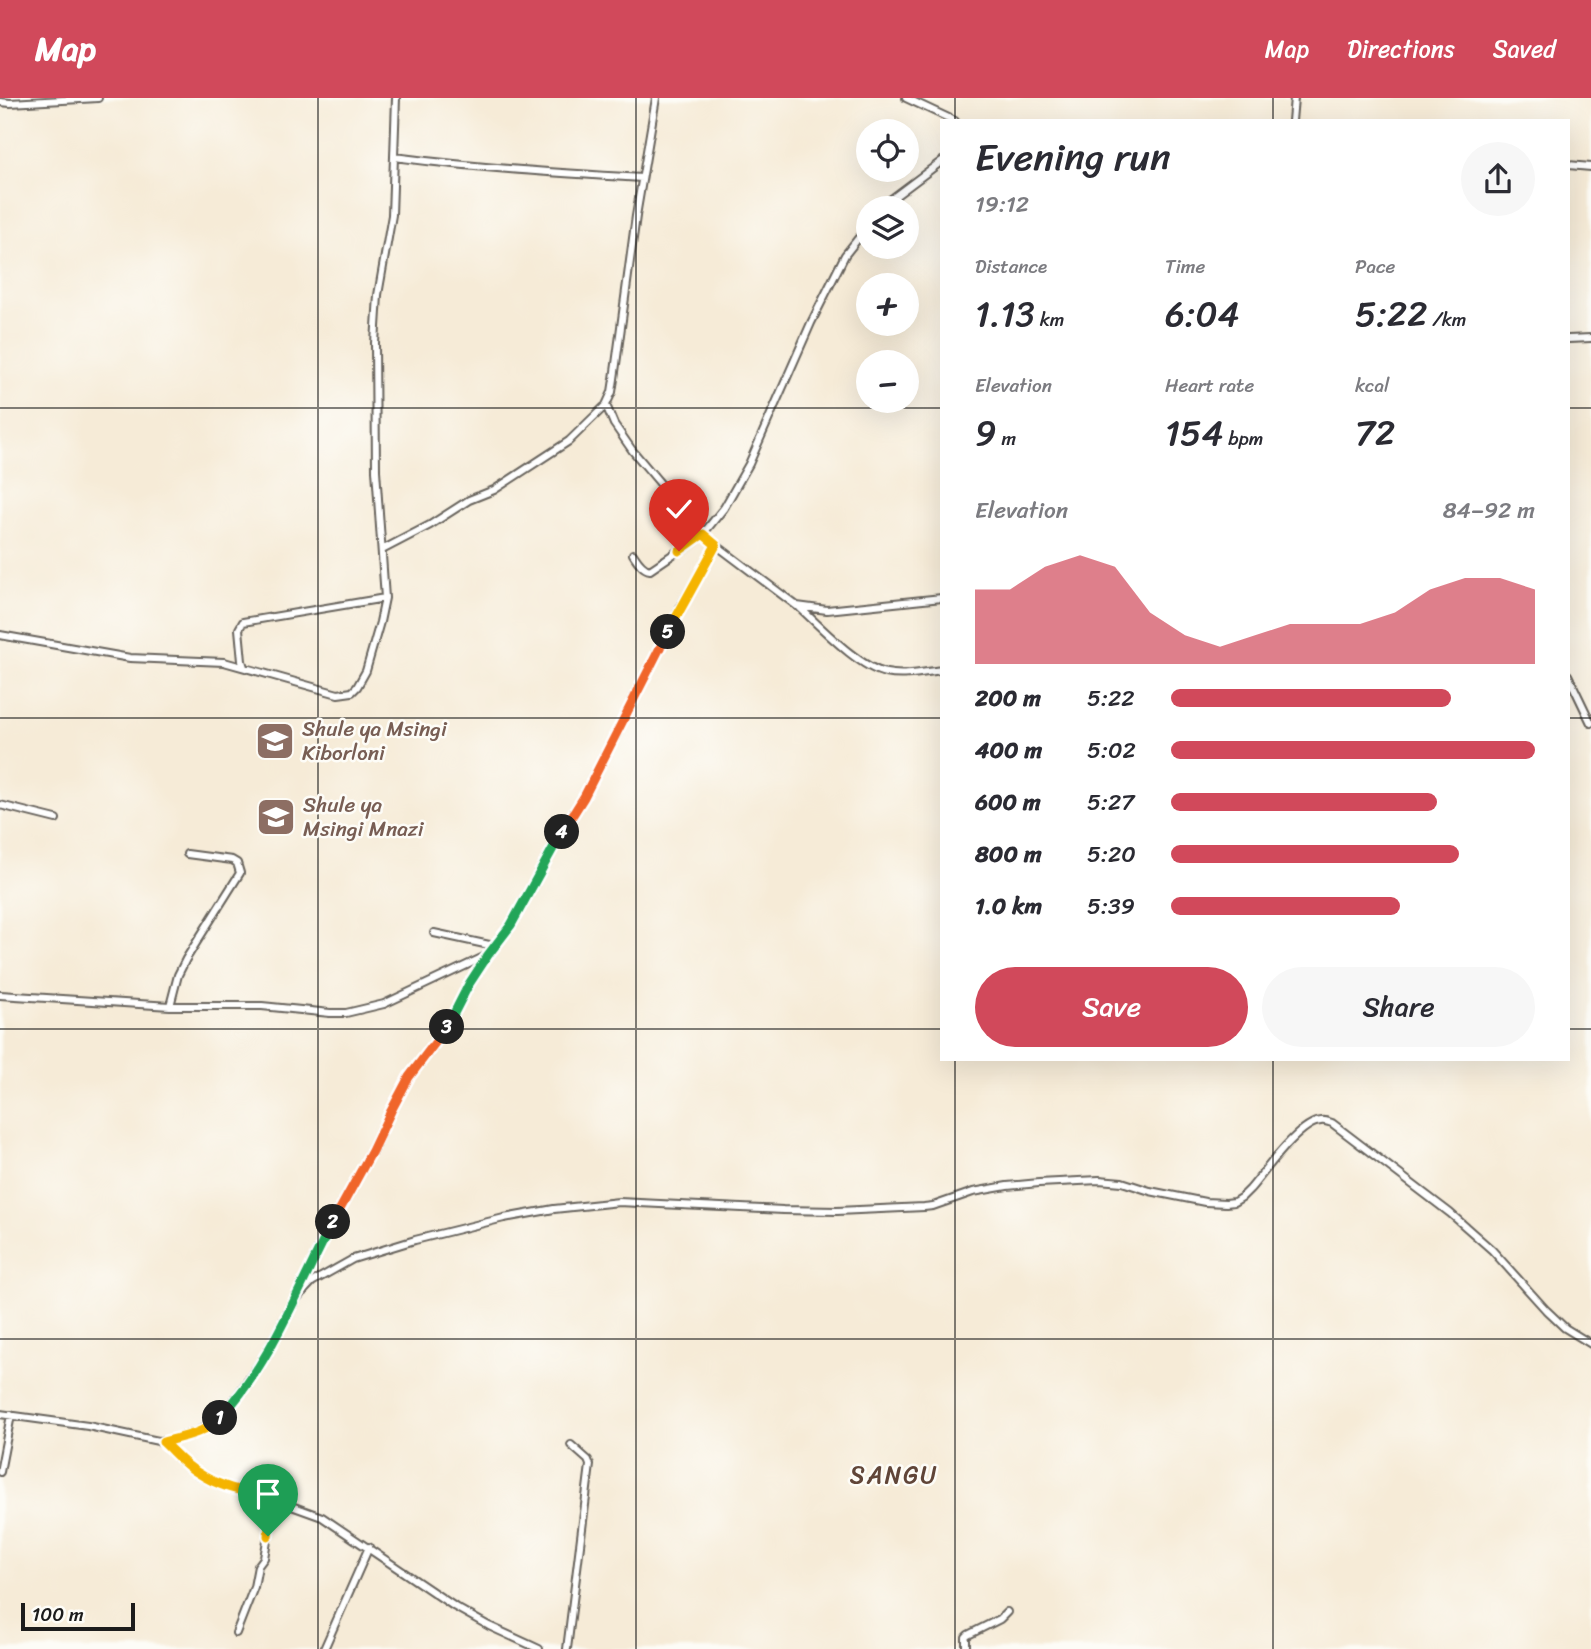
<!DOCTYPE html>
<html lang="en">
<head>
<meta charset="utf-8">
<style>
	body { margin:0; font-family:Sriracha,sans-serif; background:#f7f7f7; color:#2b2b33; height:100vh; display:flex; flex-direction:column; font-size:26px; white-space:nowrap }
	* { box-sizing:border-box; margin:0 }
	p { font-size:23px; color:#7c7c81 }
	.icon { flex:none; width:38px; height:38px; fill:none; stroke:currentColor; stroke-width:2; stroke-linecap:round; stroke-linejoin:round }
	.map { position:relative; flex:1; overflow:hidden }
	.sheet { position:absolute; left:940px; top:21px; width:630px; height:942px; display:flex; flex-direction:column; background:#fff; border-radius:0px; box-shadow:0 7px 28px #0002 }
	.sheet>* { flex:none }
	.fabs { position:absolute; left:856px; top:21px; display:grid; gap:14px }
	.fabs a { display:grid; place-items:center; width:63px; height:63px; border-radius:50%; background:#fff; box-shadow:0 7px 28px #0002; font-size:35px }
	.scale { position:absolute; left:21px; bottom:18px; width:114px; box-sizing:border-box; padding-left:7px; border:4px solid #1c1c1c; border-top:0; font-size:19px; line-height:24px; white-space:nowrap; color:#1c1c1c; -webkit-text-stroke:5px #fdfcf7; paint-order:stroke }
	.pin { position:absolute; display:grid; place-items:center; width:60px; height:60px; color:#fff; margin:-72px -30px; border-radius:50% 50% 50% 0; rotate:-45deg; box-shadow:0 0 7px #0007 }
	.pin .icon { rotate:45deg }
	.km { position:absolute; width:35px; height:35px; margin:-18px; border-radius:50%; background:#222; color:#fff; font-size:19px; line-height:35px; text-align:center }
	.round { display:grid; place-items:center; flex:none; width:74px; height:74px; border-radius:37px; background:#f7f7f7 }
	.overview { display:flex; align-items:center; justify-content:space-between; height:119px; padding:0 35px }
	h1 { font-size:38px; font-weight:600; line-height:52px }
	.metrics { display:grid; grid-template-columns:repeat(3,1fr); gap:10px; height:119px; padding:7px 35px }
	.metrics div { display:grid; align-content:center }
	.metrics b { font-size:35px; font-weight:600 }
	.metrics small { font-size:19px; font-weight:400 }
	.metrics p { font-size:19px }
	.chart { height:196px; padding:14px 35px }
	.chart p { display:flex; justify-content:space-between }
	.chart svg { width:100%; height:126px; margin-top:7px; fill:#d1495b; opacity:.7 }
	.cta { display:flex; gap:14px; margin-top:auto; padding:14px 35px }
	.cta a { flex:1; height:80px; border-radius:42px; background:#d1495b; color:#fff; font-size:28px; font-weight:600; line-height:80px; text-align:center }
	.cta a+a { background:#f7f7f7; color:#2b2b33 }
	ul { padding:0 35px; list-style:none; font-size:23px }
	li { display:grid; grid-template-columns:112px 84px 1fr; align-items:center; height:52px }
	li i { height:18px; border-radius:9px; background:#d1495b }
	header { display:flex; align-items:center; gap:42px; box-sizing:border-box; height:98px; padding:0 35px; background:#d1495b; color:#fff }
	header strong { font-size:33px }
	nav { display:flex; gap:38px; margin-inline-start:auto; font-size:24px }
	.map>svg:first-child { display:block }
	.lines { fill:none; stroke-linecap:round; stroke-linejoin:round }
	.minor-casing { stroke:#68645d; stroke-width:10 }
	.minor { stroke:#fff; stroke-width:6 }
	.split-1-casing { stroke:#fff; stroke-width:14 }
	.split-2-casing { stroke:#fff; stroke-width:14 }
	.split-3-casing { stroke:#fff; stroke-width:14 }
	.split-4-casing { stroke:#fff; stroke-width:14 }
	.split-5-casing { stroke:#fff; stroke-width:14 }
	.split-6-casing { stroke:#fff; stroke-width:14 }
	.split-1 { stroke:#f5b400; stroke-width:9 }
	.split-2 { stroke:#22a559; stroke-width:9 }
	.split-3 { stroke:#f0652b; stroke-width:9 }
	.split-4 { stroke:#22a559; stroke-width:9 }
	.split-5 { stroke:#f0652b; stroke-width:9 }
	.split-6 { stroke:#f5b400; stroke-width:9 }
	.grid { fill:none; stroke:#1c1c1c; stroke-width:2; stroke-opacity:0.55 }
	.labels { text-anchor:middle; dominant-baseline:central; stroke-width:5; stroke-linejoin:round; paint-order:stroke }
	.education-label { font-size:21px; fill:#785e54; stroke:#fdfcf7; text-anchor:start }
	.quarter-label { font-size:24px; letter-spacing:2px; fill:#604538; stroke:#fdfcf7 }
</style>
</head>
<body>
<header>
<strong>Map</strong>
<nav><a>Map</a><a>Directions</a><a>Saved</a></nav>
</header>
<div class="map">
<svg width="1591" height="1551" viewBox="0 0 1591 1551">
	<rect width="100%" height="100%" fill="#fdfcf7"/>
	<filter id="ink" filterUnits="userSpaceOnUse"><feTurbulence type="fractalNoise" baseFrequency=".0143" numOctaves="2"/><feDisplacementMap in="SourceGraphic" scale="14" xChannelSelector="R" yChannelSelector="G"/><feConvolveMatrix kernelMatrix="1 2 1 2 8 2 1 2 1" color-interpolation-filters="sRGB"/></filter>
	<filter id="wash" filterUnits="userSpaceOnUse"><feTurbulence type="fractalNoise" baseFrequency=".00686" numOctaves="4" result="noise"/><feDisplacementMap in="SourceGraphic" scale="28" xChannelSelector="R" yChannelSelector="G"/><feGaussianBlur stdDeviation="1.57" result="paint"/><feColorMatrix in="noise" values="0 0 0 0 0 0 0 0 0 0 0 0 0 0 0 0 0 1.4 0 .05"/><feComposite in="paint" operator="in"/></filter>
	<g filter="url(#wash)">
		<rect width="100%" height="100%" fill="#f6ebd7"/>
	</g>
	<g filter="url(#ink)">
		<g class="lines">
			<g class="minor-casing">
				<path id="minor" d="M656 0 636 118 614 281 612 294 606 307 614 326 632 352 703 436 716 447 797 508 827 512 942 500
					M906 0 955 23
					M0 4 10 5 98 0
					M1292 23 1294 0
					M394 59C477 70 559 75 642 80
					M1568 67 1591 69
					M883 110 890 102 942 63
					M1568 241 1591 240
					M382 452 430 427 469 402 494 392 569 343 606 307
					M633 456C637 462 642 471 650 472L703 436 724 410 749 366 811 225 845 157 868 128
					M799 509C821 529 858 569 886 575 904 579 924 574 942 572
					M0 537 130 560 224 564 338 596 352 594 357 589 366 573 380 524 385 500 376 372 375 245 378 197 392 117 396 0
					M244 569 242 563 239 531 243 524 385 500
					M1568 577 1591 625
					M0 707 56 721
					M434 835 494 848
					M0 897 170 908H262L330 915H346L384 906 486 858
					M170 908 178 877 186 861 240 775 237 765 232 762 187 756
					M297 1197 322 1143 372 1053 391 1013 409 979 445 933 469 886 488 857 511 827 554 747 584 699 682 506 716 447
					M0 1316 88 1328 163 1344 182 1363 198 1376 218 1386 272 1401 322 1419 455 1509 489 1528 539 1551
					M163 1344 192 1336 216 1324 228 1311 264 1259 295 1202 312 1184 353 1161 379 1153 415 1142 504 1120 554 1111 619 1104 783 1112 837 1113 924 1109 933 1108 973 1094 1007 1088 1039 1085 1099 1082 1122 1084 1150 1093 1205 1104 1226 1105 1234 1104 1242 1099 1250 1091C1264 1075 1299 1024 1321 1023 1324 1022 1329 1024 1332 1025L1450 1115 1492 1152 1546 1212 1565 1230 1591 1246
					M0 1374 11 1317
					M236 1535 254 1489 258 1468 264 1460 270 1425 272 1401
					M324 1551 369 1449
					M567 1551 590 1367 588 1362 571 1347
					M966 1551V1539L968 1537 1000 1521 1007 1514"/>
			</g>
			<use href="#minor" class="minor"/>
		</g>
	</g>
	<g class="lines" filter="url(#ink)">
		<g class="split-1-casing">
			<path id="split-1" d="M220 1320C206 1335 182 1339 163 1344 175 1355 185 1368 200 1376 221 1390 248 1394 272 1401L268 1438"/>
		</g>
		<g class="split-2-casing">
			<path id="split-2" d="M220 1320C272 1264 298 1190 333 1124"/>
		</g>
		<g class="split-3-casing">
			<path id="split-3" d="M333 1124 372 1053 391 1013 409 979 447 929"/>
		</g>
		<g class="split-4-casing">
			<path id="split-4" d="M447 929 469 886 488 857 511 827 562 734"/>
		</g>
		<g class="split-5-casing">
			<path id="split-5" d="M562 734 584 699 668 534"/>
		</g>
		<g class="split-6-casing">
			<path id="split-6" d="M668 534 716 447 703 436 679 453"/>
		</g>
		<use href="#split-1" class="split-1"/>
		<use href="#split-2" class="split-2"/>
		<use href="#split-3" class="split-3"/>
		<use href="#split-4" class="split-4"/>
		<use href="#split-5" class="split-5"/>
		<use href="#split-6" class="split-6"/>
	</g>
	<path class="grid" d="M318 0V1551M636 0V1551M955 0V23M1273 0V23M0 310H942M1568 310H1591M0 620H942M1568 620H1591M0 931H942M1568 931H1591M955 961V1551M1273 961V1551M0 1241H1591"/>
	<defs>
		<g id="school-square" transform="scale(2.0125)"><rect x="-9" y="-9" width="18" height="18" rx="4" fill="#8d6e63" stroke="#fdfcf7"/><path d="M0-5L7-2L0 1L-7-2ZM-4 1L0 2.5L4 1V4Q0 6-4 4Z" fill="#fff"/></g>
	</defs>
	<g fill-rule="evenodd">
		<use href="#school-square" x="275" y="643"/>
		<use href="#school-square" x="276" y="719"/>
	</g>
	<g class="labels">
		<g class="education-label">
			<text x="302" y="631">Shule ya Msingi<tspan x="302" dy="24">Kiborloni</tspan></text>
			<text x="303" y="707">Shule ya<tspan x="303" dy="24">Msingi Mnazi</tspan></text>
		</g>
		<g class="quarter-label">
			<text x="894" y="1377">SANGU</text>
		</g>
	</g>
</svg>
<div class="fabs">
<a><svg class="icon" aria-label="locate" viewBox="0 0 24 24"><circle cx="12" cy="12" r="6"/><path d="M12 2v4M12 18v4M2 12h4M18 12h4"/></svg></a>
<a><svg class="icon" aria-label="layers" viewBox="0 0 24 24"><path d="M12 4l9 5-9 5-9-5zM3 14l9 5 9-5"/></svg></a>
<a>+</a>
<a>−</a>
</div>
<div class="scale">100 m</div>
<div class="pin" style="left:268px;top:1438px;background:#1e9e55"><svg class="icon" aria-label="arrive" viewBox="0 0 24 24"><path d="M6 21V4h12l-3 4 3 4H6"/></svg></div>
<div class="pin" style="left:679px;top:453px;background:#d93025"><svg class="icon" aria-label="check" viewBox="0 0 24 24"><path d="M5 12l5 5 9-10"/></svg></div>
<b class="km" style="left:220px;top:1320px">1</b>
<b class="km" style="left:333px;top:1124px">2</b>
<b class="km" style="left:447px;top:929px">3</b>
<b class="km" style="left:562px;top:734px">4</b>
<b class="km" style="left:668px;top:534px">5</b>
<section class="sheet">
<div class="overview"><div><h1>Evening run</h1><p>19:12</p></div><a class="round"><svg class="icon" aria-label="share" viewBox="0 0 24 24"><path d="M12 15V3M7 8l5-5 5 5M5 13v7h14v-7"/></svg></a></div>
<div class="metrics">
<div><p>Distance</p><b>1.13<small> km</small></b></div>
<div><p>Time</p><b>6:04</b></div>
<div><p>Pace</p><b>5:22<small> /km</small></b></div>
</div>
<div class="metrics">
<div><p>Elevation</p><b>9<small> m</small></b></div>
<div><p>Heart rate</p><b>154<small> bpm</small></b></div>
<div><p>kcal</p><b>72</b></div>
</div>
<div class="chart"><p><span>Elevation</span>84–92 m</p>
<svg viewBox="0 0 160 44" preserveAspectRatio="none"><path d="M0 44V18L10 18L20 10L30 6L40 10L50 26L60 34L70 38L80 34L90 30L100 30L110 30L120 26L130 18L140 14L150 14L160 18V44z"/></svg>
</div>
<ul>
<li><b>200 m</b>5:22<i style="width:77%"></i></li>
<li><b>400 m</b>5:02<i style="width:100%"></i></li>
<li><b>600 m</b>5:27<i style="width:73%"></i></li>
<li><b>800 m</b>5:20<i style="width:79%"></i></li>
<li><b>1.0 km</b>5:39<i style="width:63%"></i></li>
</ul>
<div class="cta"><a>Save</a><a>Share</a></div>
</section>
</div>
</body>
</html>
